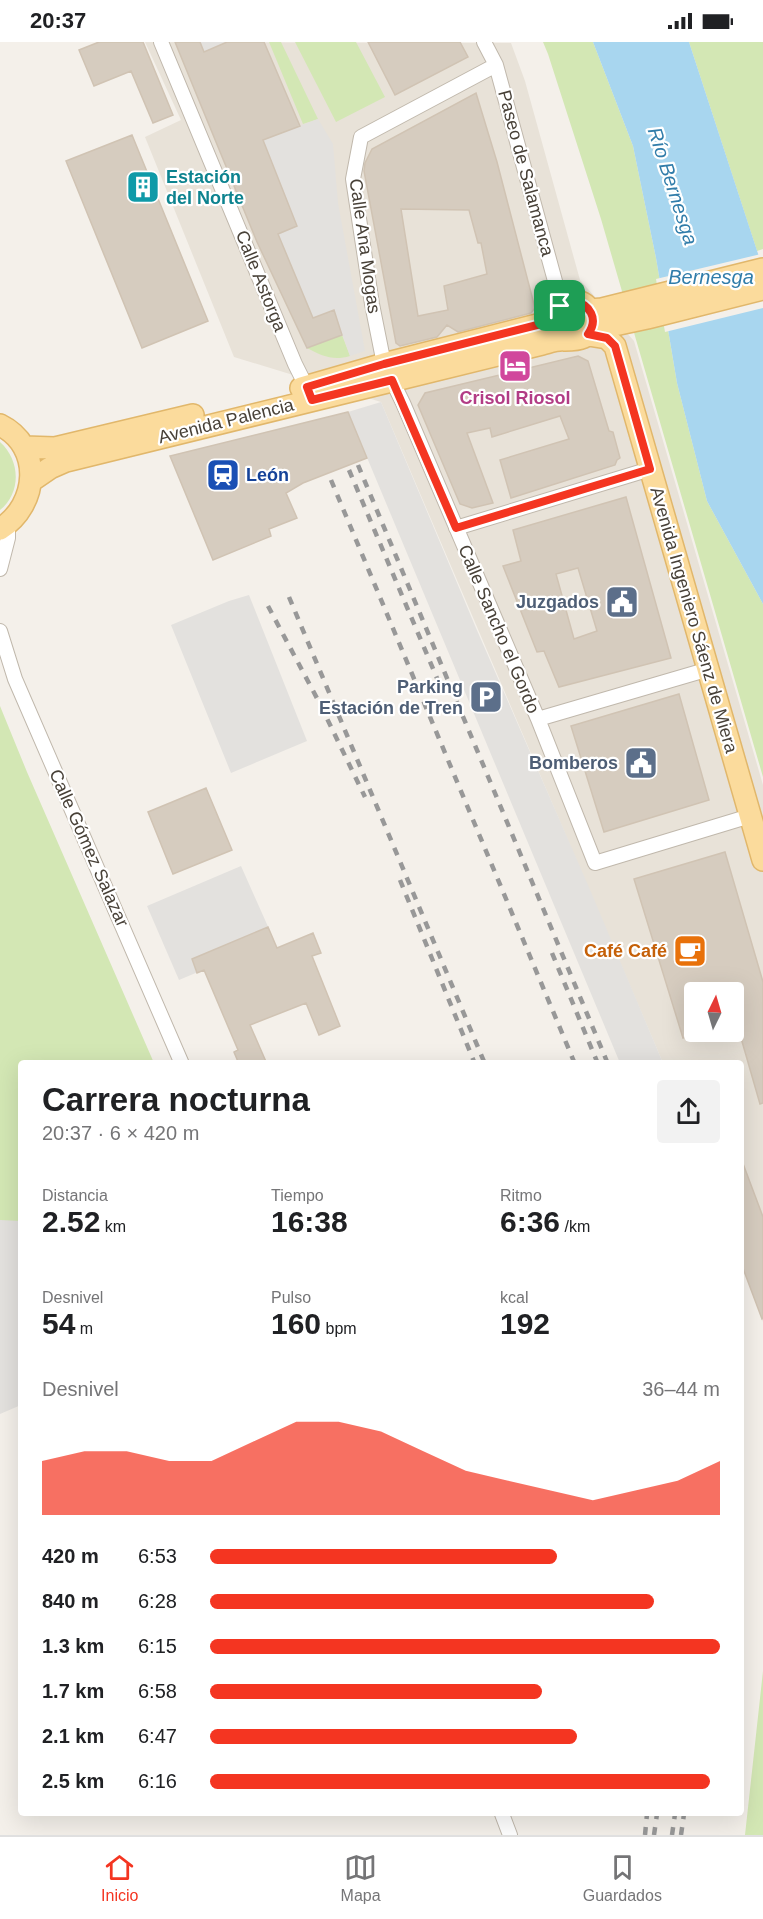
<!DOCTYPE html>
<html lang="es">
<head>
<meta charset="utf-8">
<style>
	body { margin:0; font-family:Helvetica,sans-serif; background:#f2f2f2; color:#202124; height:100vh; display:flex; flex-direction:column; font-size:22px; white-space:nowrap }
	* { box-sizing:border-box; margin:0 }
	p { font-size:20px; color:#757577 }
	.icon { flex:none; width:33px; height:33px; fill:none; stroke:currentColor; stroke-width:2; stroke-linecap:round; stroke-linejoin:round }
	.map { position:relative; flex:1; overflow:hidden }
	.panel { position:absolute; left:18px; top:1018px; width:726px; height:756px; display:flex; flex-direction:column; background:#fff; border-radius:6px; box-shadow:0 6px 24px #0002 }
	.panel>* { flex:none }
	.needle { width:39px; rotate:5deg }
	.tools { position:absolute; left:684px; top:940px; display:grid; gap:12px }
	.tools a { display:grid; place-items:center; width:60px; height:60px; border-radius:6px; background:#fff; box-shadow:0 6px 24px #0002; font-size:30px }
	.pin { position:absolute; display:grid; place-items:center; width:51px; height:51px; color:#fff; margin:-26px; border-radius:12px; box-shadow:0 3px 9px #0006 }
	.round { display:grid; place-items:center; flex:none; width:63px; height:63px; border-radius:6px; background:#f2f2f2 }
	.head { display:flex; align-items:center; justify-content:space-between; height:102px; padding:0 24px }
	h1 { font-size:33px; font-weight:600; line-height:45px }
	.stats { display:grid; grid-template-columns:repeat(3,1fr); gap:9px; height:102px; padding:6px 24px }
	.stats div { display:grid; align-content:center }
	.stats b { font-size:30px; font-weight:600 }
	.stats small { font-size:16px; font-weight:400 }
	.stats p { font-size:16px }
	.chart { height:168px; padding:12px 24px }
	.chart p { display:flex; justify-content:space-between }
	.chart svg { width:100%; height:108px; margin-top:6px; fill:#f43521; opacity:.7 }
	ul { padding:0 24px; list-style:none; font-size:20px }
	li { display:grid; grid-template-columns:96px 72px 1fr; align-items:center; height:45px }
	li i { height:15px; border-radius:8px; background:#f43521 }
	.status { display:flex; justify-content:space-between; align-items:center; height:42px; padding:0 30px; background:#fff; direction:ltr }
	.status svg { height:16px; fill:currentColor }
	.tab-bar { display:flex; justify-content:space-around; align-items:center; height:84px; border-top:2px solid #e0e0e0; background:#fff; font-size:16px; color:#757577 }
	.tab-bar a { display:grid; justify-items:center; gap:3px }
	.tab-bar .current { color:#f43521 }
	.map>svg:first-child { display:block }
	.residential { fill:#e8e2d8; fill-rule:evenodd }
	.green { fill:#d3e7b4 }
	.parking { fill:#e3e1de }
	.water { fill:#a8d6ef }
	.pier { fill:#f4f0ea }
	.building { fill:#d6ccbf; stroke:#d0c3b3; stroke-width:1.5; fill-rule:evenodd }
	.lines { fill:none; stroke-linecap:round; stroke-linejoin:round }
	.street-casing { stroke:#c0b8ac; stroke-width:16 }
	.primary-casing { stroke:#e1b76b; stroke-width:24 }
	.street { stroke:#fff; stroke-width:14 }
	.primary { stroke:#fbdb9c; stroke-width:21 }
	.rail { stroke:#989898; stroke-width:4.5; stroke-dasharray:8 8; stroke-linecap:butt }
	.route-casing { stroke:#fff; stroke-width:12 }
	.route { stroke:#f43521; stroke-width:8 }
	.labels { text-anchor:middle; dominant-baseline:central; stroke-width:4.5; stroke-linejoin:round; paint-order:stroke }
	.street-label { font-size:18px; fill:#484138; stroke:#fff }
	.culture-label { font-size:18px; font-weight:bold; fill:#0d838f; stroke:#fff; text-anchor:start }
	.hotel-label { font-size:18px; font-weight:bold; fill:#b23c85; stroke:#fff }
	.transit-label { font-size:18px; font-weight:bold; fill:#164399; stroke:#fff; text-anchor:start }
	.service-label { font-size:18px; font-weight:bold; fill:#4e5e75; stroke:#fff; text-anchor:end }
	.food-label { font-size:18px; font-weight:bold; fill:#c56008; stroke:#fff; text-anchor:end }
	.water-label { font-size:20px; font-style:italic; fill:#317daa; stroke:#fff }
</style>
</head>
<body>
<div class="status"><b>20:37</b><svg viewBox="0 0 49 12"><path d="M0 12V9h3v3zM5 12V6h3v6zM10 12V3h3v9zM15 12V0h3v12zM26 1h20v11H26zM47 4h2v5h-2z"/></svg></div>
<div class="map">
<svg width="763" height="1793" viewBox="0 0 763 1793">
	<rect width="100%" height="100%" fill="#f4f0ea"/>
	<path class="residential" d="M145 0 511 1 525 39 580 238 634 299 763 743V1280L741 1221V1022L663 1021 381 360 234 315 145 95 181 78ZM694 951H734V990H694Z"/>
	<path class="green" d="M269 0H281L318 77 303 82Z
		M295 0H356L385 55 336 80Z
		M543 0H593L633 104 656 216 677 341 707 459 763 562V735L601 177 548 12Z
		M689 0H763V207L757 209Z
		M342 293 350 314C333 319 322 314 307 306Z
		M0 400C20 418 22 450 0 468Z
		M0 664 27 730 154 1021 21 1022V1179H0Z
		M763 1629V1793H745Z"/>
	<path class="parking" d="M200 0H239L278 92 318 77 333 102 338 161 365 309 350 314 334 269 313 276 278 192 297 184 224 2 204 10Z
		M381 360 476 586 591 850 663 1021H620L348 370Z
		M249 553 307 699 231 731 171 583 229 559Z
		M241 824 274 898 179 938 147 864Z
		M0 1178 21 1179V1363L0 1372Z"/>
	<path class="water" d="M593 0H689L763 227V562L707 459 677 341 656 216 633 104Z"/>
	<path class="pier" d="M761 212 763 217V266L665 290 656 237Z"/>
	<path class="building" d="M99 0H143L173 73 153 81 131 29 94 44 79 8Z
		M175 0H200L204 10 227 0H264L300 84 263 98 297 184 278 192 313 276 334 268 342 293 307 306 257 200Z
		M368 0H460L468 15 395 53Z
		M476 51 497 120 535 266 531 271 458 290 447 283 437 295 400 304 396 301 364 129 365 121 372 107ZM401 167 469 168 478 201H481L487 232 444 244 448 268 418 274Z
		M132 93 208 279 142 306 66 119Z
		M578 314 588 319 609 389 613 390 620 416 617 418 615 423 511 456 500 418 569 397 560 374 492 395 490 386 467 391 493 461 472 466 460 462 418 363 425 351Z
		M348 370 367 416 303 441 286 451 297 476 269 487 271 494 213 518 170 414Z
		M626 455 671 616 559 645 544 609 537 610 503 524 521 519 513 488ZM578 526 597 589 574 597 556 532Z
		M679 652 709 758 604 790 571 684Z
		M206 746 232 808 173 832 148 770Z
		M725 810 763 940V1061L760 1062 737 982 734 983V951H694V993L683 996 634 837Z
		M268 885 277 906 313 891 321 911 312 914 340 984 319 993 306 961 250 983 267 1022H239L234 1010 238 1008 204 928 197 931 192 917Z
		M741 1119H742L763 1175V1276L762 1277 741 1221Z"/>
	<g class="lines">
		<g class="street-casing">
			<path id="street" d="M161 0 295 322 310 352
				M484 0 496 23 558 250 560 264
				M496 23 361 95 353 137 372 262 384 322 403 361 538 677 595 821 750 774
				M456 486 650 427
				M0 527 8 496V482
				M0 589 15 637 182 1022
				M538 677 709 627
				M502 1772 510 1793"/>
		</g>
		<g class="primary-casing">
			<path id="primary" d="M590 268 602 267 763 227
				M591 288 647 276 763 247
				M588 293 607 296 615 304 763 818
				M301 346 384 322 553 279
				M0 383C43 404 39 463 0 487
				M24 405 55 406 193 373
				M31 439 50 426 66 419 542 302C550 300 558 297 565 298 578 298 591 297 593 281 594 277 592 272 590 268 572 242 534 278 565 298"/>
		</g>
		<use href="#street" class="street"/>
		<use href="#primary" class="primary"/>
		<path class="rail" d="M358 423 608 1022
			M349 428 442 648
			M331 438 575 1022
			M289 555 485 1022
			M268 564 319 660 365 755
			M400 838 475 1022
			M552 911 598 1022
			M645 1793 647 1772
			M654 1793 657 1772
			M672 1793 675 1772
			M681 1793 684 1772"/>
	</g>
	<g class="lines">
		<g class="route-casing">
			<path id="route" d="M573 259C590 262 599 277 588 292L607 296 615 304 650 427 456 486 392 338 312 358 307 345 384 322 553 279C555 267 561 261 573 259Z"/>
		</g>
		<use href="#route" class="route"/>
	</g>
	<defs>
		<g id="building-square" transform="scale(1.725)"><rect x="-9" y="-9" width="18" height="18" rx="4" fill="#0f9aa8" stroke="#fff"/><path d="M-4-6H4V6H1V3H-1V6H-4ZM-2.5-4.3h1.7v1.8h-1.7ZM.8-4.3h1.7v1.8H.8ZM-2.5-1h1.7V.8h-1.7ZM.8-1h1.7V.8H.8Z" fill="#fff"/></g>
		<g id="hotel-square" transform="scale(1.725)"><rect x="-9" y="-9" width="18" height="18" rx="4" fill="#d1479c" stroke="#fff"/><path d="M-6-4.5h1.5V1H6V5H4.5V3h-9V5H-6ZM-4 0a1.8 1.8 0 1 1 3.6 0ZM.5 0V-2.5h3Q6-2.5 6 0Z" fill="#fff"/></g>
		<g id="station-square" transform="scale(1.725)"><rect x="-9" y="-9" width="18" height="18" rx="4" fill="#1a4fb4" stroke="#fff"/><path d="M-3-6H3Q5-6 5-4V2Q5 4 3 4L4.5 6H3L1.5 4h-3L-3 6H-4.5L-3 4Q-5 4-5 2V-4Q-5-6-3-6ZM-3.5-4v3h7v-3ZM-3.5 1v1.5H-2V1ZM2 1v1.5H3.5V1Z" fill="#fff"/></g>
		<g id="civic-square" transform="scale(1.725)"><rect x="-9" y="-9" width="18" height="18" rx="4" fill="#5c6f8a" stroke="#fff"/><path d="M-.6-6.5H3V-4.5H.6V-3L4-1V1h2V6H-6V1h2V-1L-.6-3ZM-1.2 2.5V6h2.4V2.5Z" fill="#fff"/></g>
		<g id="parking-square" transform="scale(1.725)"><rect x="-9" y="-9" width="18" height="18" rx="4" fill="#5c6f8a" stroke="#fff"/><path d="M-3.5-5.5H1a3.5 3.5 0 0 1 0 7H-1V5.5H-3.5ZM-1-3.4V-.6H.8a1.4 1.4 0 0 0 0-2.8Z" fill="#fff"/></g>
		<g id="cafe-square" transform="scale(1.725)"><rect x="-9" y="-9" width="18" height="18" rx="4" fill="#e8710a" stroke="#fff"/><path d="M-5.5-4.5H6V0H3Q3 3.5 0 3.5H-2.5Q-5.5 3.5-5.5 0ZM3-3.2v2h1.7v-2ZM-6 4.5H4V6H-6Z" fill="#fff"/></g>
	</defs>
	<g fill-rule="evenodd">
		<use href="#building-square" x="143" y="145"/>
		<use href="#hotel-square" x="515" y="324"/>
		<use href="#station-square" x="223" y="433"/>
		<use href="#civic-square" x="622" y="560"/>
		<use href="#parking-square" x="486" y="655"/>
		<use href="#civic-square" x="641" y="721"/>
		<use href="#cafe-square" x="690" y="909"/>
	</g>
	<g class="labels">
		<g class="street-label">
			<text transform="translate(526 131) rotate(75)">Paseo de Salamanca</text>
			<text transform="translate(365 204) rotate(82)">Calle Ana Mogas</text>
			<text transform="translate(261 239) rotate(68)">Calle Astorga</text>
			<text transform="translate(226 379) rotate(-14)">Avenida Palencia</text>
			<text transform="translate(694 578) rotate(74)">Avenida Ingeniero Sáenz de Miera</text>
			<text transform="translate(499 587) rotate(67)">Calle Sancho el Gordo</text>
			<text transform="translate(89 806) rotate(66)">Calle Gómez Salazar</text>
		</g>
		<g class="culture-label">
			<text x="166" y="135">Estación<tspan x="166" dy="21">del Norte</tspan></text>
		</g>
		<g class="hotel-label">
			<text x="515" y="356">Crisol Riosol</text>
		</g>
		<g class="transit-label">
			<text x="246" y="433">León</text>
		</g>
		<g class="service-label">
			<text x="599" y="560">Juzgados</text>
			<text x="463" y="645">Parking<tspan x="463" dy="21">Estación de Tren</tspan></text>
			<text x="618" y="721">Bomberos</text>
		</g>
		<g class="food-label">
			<text x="667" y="909">Café Café</text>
		</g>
		<g class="water-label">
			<text transform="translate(673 144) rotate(72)">Río Bernesga</text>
			<text x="711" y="235">Bernesga</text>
		</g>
	</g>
</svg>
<div class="tools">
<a><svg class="needle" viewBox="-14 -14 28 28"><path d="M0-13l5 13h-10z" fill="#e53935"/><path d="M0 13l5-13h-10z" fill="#757577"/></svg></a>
</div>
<div class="pin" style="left:560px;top:264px;background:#1e9e55"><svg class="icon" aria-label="arrive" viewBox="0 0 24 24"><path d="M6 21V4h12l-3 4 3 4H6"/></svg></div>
<section class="panel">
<div class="head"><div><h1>Carrera nocturna</h1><p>20:37 · 6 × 420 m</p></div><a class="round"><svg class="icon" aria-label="share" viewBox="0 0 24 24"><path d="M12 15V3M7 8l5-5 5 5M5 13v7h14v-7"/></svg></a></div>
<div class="stats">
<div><p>Distancia</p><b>2.52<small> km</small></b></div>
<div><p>Tiempo</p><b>16:38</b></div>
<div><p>Ritmo</p><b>6:36<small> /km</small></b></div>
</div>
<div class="stats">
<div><p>Desnivel</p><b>54<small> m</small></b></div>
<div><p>Pulso</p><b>160<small> bpm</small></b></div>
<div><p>kcal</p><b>192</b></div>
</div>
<div class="chart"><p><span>Desnivel</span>36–44 m</p>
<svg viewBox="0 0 160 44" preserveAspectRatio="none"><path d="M0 44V22L10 18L20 18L30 22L40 22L50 14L60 6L70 6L80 10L90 18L100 26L110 30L120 34L130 38L140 34L150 30L160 22V44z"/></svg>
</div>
<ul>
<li><b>420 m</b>6:53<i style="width:68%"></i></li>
<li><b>840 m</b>6:28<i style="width:87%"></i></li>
<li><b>1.3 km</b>6:15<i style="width:100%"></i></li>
<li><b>1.7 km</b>6:58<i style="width:65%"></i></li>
<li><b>2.1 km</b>6:47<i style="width:72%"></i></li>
<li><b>2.5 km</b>6:16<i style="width:98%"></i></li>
</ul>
</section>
</div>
<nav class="tab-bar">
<a class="current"><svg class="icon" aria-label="home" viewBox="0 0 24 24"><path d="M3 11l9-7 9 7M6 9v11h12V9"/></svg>Inicio</a>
<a><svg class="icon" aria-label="map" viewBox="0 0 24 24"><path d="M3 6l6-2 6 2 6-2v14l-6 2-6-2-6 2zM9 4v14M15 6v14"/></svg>Mapa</a>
<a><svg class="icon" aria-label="saved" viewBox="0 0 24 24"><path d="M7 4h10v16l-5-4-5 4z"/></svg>Guardados</a>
</nav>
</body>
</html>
